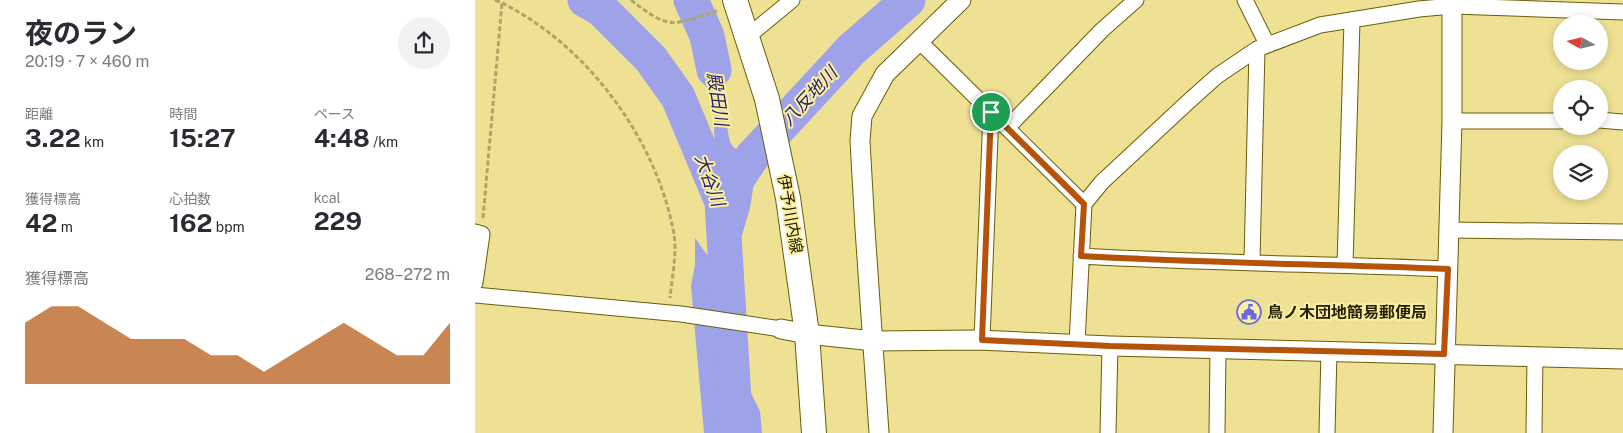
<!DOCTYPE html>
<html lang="ja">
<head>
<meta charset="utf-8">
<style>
	body { margin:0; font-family:"Public Sans","Noto Sans JP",sans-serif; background:#f2f2f3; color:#2b2b33; height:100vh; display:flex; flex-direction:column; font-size:19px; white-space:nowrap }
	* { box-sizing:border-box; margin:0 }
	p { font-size:16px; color:#7c7c81 }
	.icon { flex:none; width:28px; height:28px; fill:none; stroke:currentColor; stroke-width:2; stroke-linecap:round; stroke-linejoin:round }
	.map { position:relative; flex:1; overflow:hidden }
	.sheet { display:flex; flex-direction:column; background:#fff; width:475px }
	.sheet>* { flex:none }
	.needle { width:32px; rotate:278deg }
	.controls { position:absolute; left:1078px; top:15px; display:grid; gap:10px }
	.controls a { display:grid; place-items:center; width:55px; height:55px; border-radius:50%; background:#fff; box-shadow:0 2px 8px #0003; font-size:25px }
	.pin { position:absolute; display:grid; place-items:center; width:42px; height:42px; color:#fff; margin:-21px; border:2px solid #fff; border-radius:50%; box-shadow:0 1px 5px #0007 }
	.round { display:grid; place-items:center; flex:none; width:52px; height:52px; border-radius:26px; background:#f2f2f3 }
	.summary { display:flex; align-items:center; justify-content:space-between; height:85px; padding:0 25px }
	h1 { font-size:28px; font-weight:700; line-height:38px }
	.figures { display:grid; grid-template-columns:repeat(3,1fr); gap:8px; height:85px; padding:5px 25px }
	.figures div { display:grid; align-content:center }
	.figures b { font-size:25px; font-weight:700 }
	.figures small { font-size:14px; font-weight:400 }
	.figures p { font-size:14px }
	.chart { height:140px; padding:10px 25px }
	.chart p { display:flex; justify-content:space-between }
	.chart svg { width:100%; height:90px; margin-top:5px; fill:#b45309; opacity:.7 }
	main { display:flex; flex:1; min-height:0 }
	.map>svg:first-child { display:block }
	.water { fill:#9ea3e9 }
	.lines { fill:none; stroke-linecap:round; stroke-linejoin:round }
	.river { stroke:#9ea3e9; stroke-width:35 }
	.minor-casing { stroke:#6a5e04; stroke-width:17 }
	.tertiary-casing { stroke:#6a5e04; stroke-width:21 }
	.primary-casing { stroke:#6a5e04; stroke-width:26 }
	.path { stroke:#afa566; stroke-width:3; stroke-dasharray:5 2.5; stroke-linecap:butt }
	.minor { stroke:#fff; stroke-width:15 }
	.tertiary { stroke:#fff; stroke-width:19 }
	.primary { stroke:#fff; stroke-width:24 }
	.route-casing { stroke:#fff; stroke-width:10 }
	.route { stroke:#b45309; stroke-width:6 }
	.labels { text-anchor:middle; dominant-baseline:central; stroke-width:4; stroke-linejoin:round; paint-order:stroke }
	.street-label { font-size:16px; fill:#262101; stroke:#fbefa1 }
	.poi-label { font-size:16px; font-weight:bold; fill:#262101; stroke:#fbefa1; text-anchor:start }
	.water-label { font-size:18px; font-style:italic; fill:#292271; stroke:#fbefa1 }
</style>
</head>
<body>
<main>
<section class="sheet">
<div class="summary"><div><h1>夜のラン</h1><p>20:19 · 7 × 460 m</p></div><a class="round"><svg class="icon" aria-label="share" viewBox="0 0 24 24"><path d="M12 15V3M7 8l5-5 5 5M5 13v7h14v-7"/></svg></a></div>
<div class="figures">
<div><p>距離</p><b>3.22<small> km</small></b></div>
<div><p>時間</p><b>15:27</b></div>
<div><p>ペース</p><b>4:48<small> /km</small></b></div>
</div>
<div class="figures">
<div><p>獲得標高</p><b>42<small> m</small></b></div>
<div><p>心拍数</p><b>162<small> bpm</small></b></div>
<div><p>kcal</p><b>229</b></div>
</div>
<div class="chart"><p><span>獲得標高</span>268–272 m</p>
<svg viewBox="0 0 160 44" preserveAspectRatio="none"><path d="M0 44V14L10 6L20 6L30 14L40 22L50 22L60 22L70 30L80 30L90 38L100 30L110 22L120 14L130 22L140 30L150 30L160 14V44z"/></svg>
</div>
</section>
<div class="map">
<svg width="1148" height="433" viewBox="0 0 1148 433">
	<rect width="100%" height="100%" fill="#eee194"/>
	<path class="water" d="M231 23 255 142 259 148 266 150 274 148 280 139 283 158 275 208 258 266 248 313 250 333 246 351 250 370 265 386 275 391 285 411 287 433H229L216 286 220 265V238L233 256 243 178 239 131 241 110 236 92 228 83 224 72H234L228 44 222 26Z"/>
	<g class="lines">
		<path class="river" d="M110 0 126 9 176 59 203 97 247 202 261 433
			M216 0 232 36 239 70
			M255 190 277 157 376 50 433 0"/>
		<g class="minor-casing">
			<path id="minor" d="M770 0 792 44
				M272 37 317 0
				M444 41 609 204
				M1124 120 1148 122
				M977 121H1086
				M532 128 627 30 661 0
				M974 230 1148 232
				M0 232 7 234 0 283
				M606 256C728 263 851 264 973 269
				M777 261 782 49
				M870 265 877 21
				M0 295 206 314 306 329
				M507 340 516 112
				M602 344 609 204 627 182 713 102 742 76 782 49 845 25 944 9 977 6 1148 12
				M633 433 635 346
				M742 433 743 348
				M852 433 854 351
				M1059 433 1060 356"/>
		</g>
		<g class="tertiary-casing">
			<path id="tertiary" d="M306 329 332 334 399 341 503 340 635 346 1148 359
				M404 433 390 229 385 141 387 116 410 74 486 0
				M968 433 977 121V0"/>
		</g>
		<g class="primary-casing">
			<path id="primary" d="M260 0 292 99 313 198 332 334 339 433"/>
		</g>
		<path class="path" d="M20 0C31 4 40 10 50 16 124 62 183 147 199 234 202 254 197 278 195 298
			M156 0C196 31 196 25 242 11
			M8 218 27 3"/>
		<use href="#minor" class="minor"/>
		<use href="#tertiary" class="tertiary"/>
		<use href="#primary" class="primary"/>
	</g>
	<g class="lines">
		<g class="route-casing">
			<path id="route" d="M516 112 609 204 606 256C728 263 851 264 973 269L969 354 635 346 507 340Z"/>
		</g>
		<use href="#route" class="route"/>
	</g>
	<defs>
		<g id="civic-ring" transform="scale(1.25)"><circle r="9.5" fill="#fbefa1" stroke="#6b69e3" stroke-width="1.5"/><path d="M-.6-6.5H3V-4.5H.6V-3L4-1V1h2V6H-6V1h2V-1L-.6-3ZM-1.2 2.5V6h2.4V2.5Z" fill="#6b69e3"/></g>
	</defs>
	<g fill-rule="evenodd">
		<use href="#civic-ring" x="774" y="312"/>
	</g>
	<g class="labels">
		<g class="street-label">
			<text transform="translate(315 214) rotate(80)">伊予川内線</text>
		</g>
		<g class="poi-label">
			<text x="792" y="312">鳥ノ木団地簡易郵便局</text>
		</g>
		<g class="water-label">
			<text transform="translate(334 96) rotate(-47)">八反地川</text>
			<text transform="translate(243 99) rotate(81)">殿田川</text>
			<text transform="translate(235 180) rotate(70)">大谷川</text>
		</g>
	</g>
</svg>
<div class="controls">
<a><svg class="needle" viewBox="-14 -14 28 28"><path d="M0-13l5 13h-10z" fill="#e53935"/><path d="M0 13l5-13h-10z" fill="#7c7c81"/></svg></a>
<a><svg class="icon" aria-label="locate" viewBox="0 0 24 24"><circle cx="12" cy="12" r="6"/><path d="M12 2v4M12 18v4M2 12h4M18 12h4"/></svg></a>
<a><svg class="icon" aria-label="layers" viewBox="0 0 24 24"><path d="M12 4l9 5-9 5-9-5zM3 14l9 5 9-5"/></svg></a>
</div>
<div class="pin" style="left:516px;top:112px;background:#1e9e55"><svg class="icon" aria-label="arrive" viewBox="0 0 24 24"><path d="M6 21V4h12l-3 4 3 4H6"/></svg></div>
</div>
</main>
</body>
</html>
